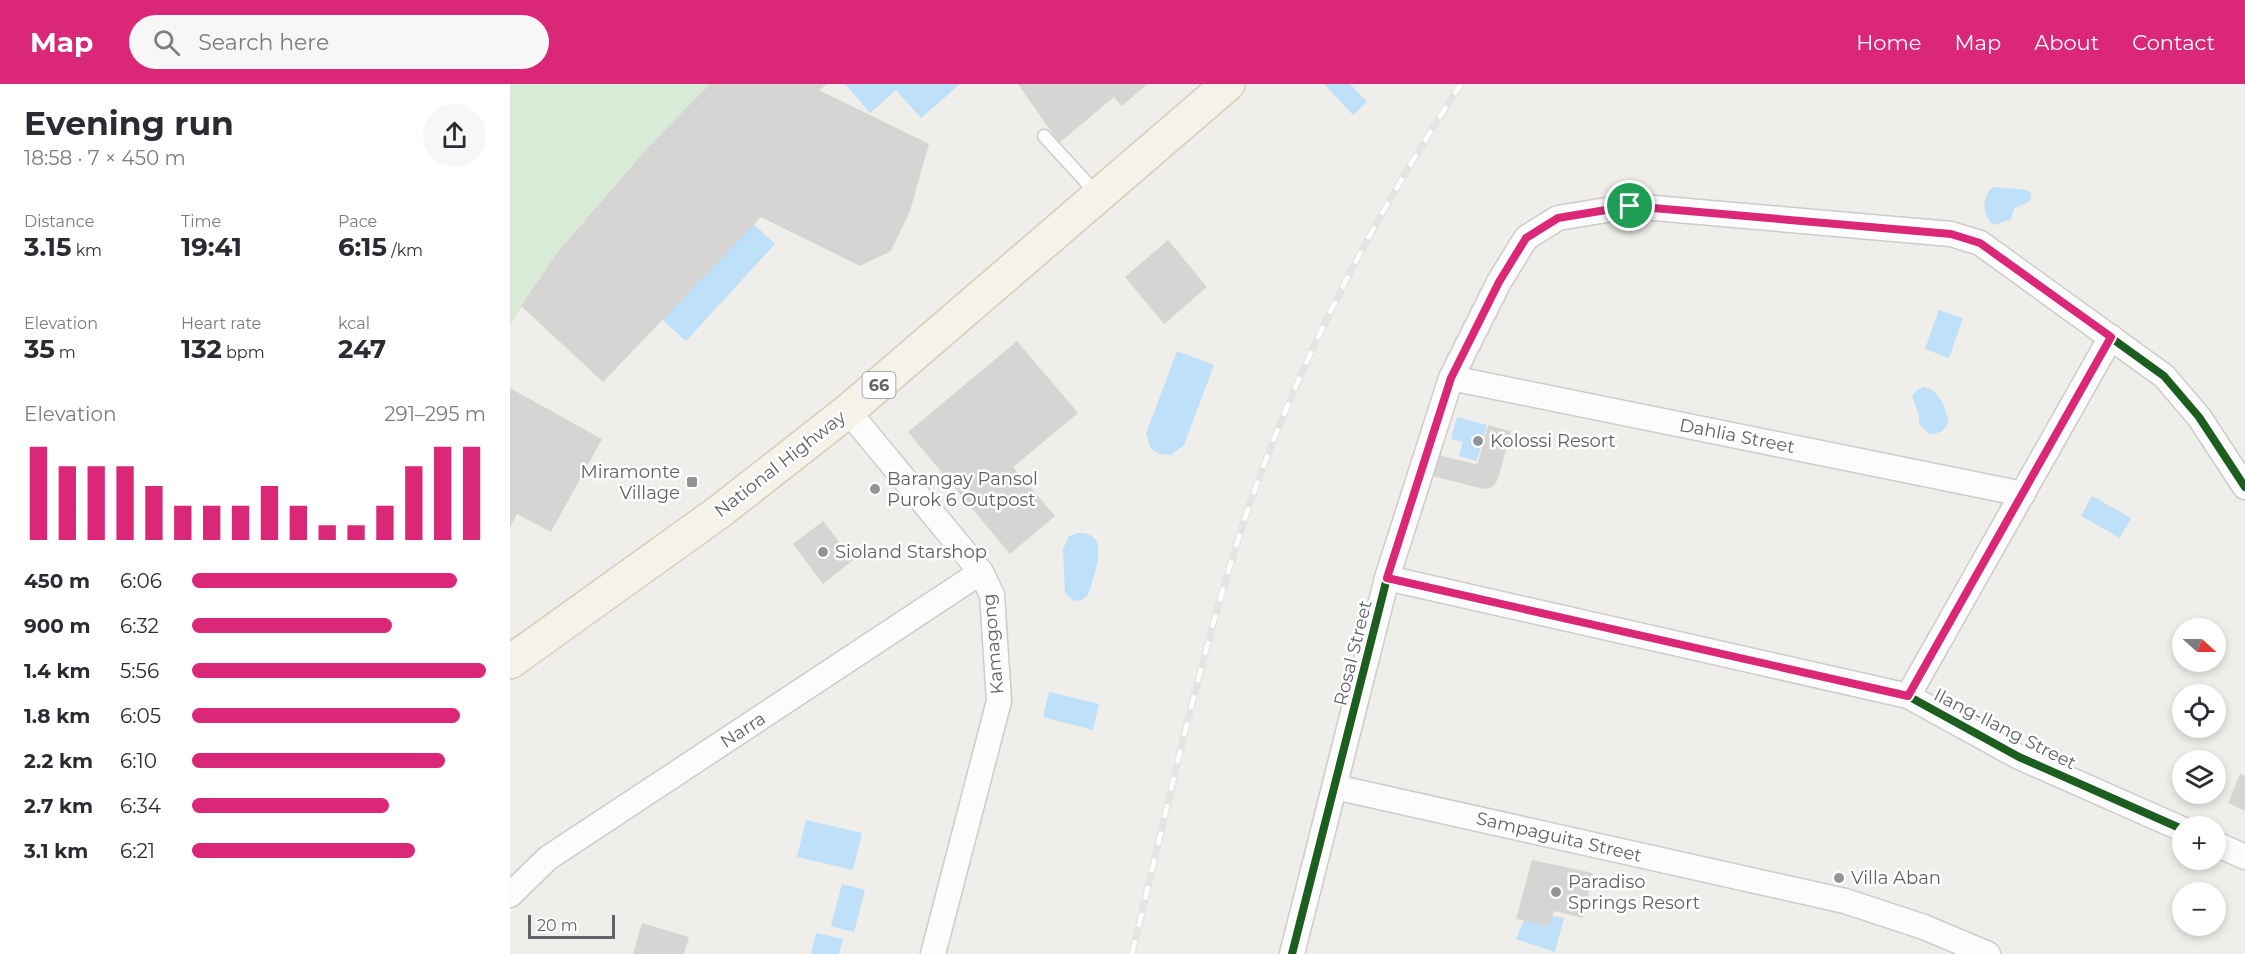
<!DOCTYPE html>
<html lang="en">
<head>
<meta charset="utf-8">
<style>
	body { margin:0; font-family:Montserrat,sans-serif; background:#f7f7f7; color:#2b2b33; height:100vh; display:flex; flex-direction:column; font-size:22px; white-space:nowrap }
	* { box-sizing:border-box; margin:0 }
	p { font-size:20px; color:#7c7c81 }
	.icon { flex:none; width:33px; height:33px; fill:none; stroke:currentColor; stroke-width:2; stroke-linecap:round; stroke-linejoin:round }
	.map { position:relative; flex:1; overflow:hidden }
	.side { display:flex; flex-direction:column; background:#fff; width:510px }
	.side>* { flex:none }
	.needle { width:39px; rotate:111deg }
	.buttons { position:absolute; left:1662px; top:534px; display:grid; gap:12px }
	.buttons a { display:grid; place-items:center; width:54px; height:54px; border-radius:50%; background:#fff; box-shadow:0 3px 9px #0003; font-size:30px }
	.scale { position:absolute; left:18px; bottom:15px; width:87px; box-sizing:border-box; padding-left:6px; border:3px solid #5f6368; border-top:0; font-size:16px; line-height:21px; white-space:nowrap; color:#5f6368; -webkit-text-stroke:4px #fff; paint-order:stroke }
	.pin { position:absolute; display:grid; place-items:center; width:51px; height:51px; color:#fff; margin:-26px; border:3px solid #fff; border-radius:50%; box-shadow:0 2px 6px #0007 }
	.round { display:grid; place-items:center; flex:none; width:63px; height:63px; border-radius:32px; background:#f7f7f7 }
	.head { display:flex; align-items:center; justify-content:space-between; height:102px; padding:0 24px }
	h1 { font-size:33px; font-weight:700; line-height:45px }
	.metrics { display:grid; grid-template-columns:repeat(3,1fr); gap:9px; height:102px; padding:6px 24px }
	.metrics div { display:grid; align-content:center }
	.metrics b { font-size:26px; font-weight:700 }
	.metrics small { font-size:16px; font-weight:400 }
	.metrics p { font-size:16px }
	.chart { height:168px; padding:12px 24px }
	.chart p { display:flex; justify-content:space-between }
	.chart svg { width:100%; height:108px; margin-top:6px; stroke:#db2777; stroke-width:6 }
	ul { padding:0 24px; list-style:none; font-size:20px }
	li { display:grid; grid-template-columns:96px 72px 1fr; align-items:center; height:45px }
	li i { height:15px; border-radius:8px; background:#db2777 }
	header { display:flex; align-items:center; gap:36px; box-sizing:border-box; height:84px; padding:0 30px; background:#db2777; color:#fff }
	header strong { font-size:28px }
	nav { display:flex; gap:33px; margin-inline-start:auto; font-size:21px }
	.search { width:420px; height:54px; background:#f7f7f7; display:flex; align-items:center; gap:15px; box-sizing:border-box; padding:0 21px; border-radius:33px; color:#7c7c81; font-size:22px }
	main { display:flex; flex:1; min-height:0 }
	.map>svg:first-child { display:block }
	.green { fill:#d8ebd6 }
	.water { fill:#bfe0f9 }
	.building { fill:#d6d5d3 }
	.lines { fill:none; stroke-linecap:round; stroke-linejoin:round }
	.lane-casing { stroke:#cbcccc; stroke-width:15 }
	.street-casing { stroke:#cbcccc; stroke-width:27 }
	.primary-casing { stroke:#d7ceb8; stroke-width:36 }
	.lane { stroke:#fdfcfc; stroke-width:12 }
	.street { stroke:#fdfcfc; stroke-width:24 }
	.primary { stroke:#f4f2e9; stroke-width:33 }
	.rail-casing { stroke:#e4e4e4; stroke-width:7 }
	.rail { stroke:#fff; stroke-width:4.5; stroke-dasharray:14; stroke-linecap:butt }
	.cycleway-casing { stroke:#fff; stroke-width:11 }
	.cycleway { stroke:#1b5e20; stroke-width:8 }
	.route-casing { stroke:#fff; stroke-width:12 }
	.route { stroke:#db2777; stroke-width:8 }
	.poi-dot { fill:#919496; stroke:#fff; stroke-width:2 }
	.labels { text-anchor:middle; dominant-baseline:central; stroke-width:5; stroke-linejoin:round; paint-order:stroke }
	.shield { fill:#fff; stroke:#8f9295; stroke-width:1.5 }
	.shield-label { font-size:16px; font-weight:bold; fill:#5f6368 }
	.street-label { font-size:18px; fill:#5f6368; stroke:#fff }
	.poi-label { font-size:18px; fill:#5f6368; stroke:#fff; text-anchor:start }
</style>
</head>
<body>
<header>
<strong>Map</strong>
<div class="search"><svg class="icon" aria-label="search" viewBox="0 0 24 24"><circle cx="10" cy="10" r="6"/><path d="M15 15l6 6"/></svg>Search here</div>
<nav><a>Home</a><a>Map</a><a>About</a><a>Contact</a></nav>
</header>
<main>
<section class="side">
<div class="head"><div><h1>Evening run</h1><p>18:58 · 7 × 450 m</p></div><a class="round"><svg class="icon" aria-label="share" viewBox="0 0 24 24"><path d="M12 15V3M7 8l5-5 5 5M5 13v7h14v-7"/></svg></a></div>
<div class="metrics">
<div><p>Distance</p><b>3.15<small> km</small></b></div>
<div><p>Time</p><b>19:41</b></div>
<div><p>Pace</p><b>6:15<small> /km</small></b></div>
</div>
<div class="metrics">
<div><p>Elevation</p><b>35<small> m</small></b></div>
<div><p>Heart rate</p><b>132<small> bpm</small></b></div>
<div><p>kcal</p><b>247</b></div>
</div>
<div class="chart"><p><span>Elevation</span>291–295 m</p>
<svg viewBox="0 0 160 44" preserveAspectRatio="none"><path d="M5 44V6M15 44V14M25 44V14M35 44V14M45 44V22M55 44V30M65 44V30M75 44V30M85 44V22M95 44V30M105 44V38M115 44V38M125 44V30M135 44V14M145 44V6M155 44V6"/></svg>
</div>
<ul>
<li><b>450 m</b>6:06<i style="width:90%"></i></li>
<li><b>900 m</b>6:32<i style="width:68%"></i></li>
<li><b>1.4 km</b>5:56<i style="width:100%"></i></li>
<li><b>1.8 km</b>6:05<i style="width:91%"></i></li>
<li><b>2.2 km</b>6:10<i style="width:86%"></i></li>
<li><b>2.7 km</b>6:34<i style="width:67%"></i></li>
<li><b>3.1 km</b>6:21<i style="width:76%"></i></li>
</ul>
</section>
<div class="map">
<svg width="1735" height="870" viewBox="0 0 1735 870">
	<rect width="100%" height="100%" fill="#efeeea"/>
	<path class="green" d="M0 0H200L139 62 49 165 0 242Z"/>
	<path class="water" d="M335 0H450L411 34 386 6 360 29Z
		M814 0H840L857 18 843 31Z
		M164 66 265 160 176 257 110 197Z
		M1485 103 1518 106 1521 109C1522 120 1512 120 1504 125L1501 135 1484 141C1472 132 1472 117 1480 105Z
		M1429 226 1453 234 1439 274 1415 265Z
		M667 267 704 281 674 361 661 371 650 370 641 365 636 350Z
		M1413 303C1429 305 1434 322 1439 337 1435 347 1431 349 1420 350L1409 341V331L1402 312 1407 306Z
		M947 333 977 341 967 377 949 372 953 358 941 355Z
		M1582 412 1621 434 1610 454 1571 432Z
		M568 449C603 448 584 490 578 511L572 516 564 517 555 509 553 465 559 452Z
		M539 608 589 620 583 646 533 633Z
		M296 736 352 749 343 786 287 773Z
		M332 800 355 806 344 848 321 842Z
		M1042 832 1054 834 1045 868 1006 855 1014 836 1038 842Z
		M306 849 333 855 329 870H301Z"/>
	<path class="building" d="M200 0H317L309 6 419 60 400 127 381 167 350 182 251 133 93 298 11 222 49 166 139 62Z
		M508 0H637L612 22 604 13 549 59Z
		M658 156 697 203 654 240 615 193Z
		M507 257 568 329 503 383 545 432 500 470 398 348Z
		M0 304 92 355 41 448 7 430 0 444Z
		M978 341 1001 347 988 395 985 400 980 404 974 405 922 392 928 371 965 380 968 379Z
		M313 437 343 476 313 500 283 460Z
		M1730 690 1735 692V727L1718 719Z
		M1022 776 1083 789 1073 834 1044 827 1039 842 1006 835Z
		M132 839 179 853 174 870H123Z"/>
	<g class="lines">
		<g class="lane-casing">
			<path id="lane" d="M534 52 588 111"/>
		</g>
		<g class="street-casing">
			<path id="street" d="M941 294 1513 410
				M338 327 471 488 482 511 489 617 423 870
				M877 494 1398 612 1509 673 1672 745
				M1398 612 1601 253
				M825 703 1335 817 1414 843 1478 870
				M1706 760 1735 773
				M0 811 38 774 471 488
				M782 870 877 494 941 294 989 198 1016 154 1048 134 1121 122 1441 150 1470 159 1654 292 1689 333 1735 403"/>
		</g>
		<g class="primary-casing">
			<path id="primary" d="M0 578 209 428 338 327 718 0"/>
		</g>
		<use href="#lane" class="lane"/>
		<use href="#street" class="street"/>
		<use href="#primary" class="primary"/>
		<g class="rail-casing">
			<path id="rail" d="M622 870C658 722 689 573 737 428 789 276 863 134 951 0"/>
		</g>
		<use href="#rail" class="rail"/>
		<g class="cycleway-casing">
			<path id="cycleway" d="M877 494 1398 612 1509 673 1672 745
				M782 870 877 494 941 294 989 198 1016 154 1048 134 1121 122 1441 150 1470 159 1654 292 1689 333 1735 403"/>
		</g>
		<use href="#cycleway" class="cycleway"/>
	</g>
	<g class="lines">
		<g class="route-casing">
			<path id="route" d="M1120 122 1441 150 1470 159 1601 253 1398 612 877 494 941 294 989 198 1016 154 1048 134Z"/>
		</g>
		<use href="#route" class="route"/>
	</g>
	<g class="poi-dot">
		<circle cx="968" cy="357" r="6"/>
		<rect x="176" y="392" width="12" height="12" rx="3"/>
		<circle cx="365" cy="405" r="6"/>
		<circle cx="313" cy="468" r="6"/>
		<circle cx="1329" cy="794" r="6"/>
		<circle cx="1046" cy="808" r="6"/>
	</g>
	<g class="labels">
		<rect class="shield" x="352.5" y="288" width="33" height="26" rx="4.5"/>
		<g class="shield-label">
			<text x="369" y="301">66</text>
		</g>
		<g class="street-label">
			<text transform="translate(1227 352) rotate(11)">Dahlia Street</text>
			<text transform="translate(270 380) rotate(-38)">National Highway</text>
			<text transform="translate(483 560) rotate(-95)">Kamagong</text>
			<text transform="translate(843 569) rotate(-76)">Rosal Street</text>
			<text transform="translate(1495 645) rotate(27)">Ilang-Ilang Street</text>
			<text transform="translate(233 646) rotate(-33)">Narra</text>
			<text transform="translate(1049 753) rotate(13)">Sampaguita Street</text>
		</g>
		<g class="poi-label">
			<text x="980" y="357">Kolossi Resort</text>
			<text x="170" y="388" text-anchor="end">Miramonte<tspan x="170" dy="21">Village</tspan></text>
			<text x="377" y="395">Barangay Pansol<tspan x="377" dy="21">Purok 6 Outpost</tspan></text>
			<text x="325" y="468">Sioland Starshop</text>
			<text x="1341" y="794">Villa Aban</text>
			<text x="1058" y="798">Paradiso<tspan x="1058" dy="21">Springs Resort</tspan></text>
		</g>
	</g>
</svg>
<div class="buttons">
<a><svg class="needle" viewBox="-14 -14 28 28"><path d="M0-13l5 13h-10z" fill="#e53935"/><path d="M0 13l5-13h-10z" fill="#7c7c81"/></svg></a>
<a><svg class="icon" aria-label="locate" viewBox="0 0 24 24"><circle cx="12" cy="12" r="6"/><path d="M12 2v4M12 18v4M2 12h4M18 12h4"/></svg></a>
<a><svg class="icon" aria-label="layers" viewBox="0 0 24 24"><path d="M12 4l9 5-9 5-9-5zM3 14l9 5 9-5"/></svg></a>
<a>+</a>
<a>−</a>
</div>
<div class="scale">20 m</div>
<div class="pin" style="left:1120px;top:122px;background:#1e9e55"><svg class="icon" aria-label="arrive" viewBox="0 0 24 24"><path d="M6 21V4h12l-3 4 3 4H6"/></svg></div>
</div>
</main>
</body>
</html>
